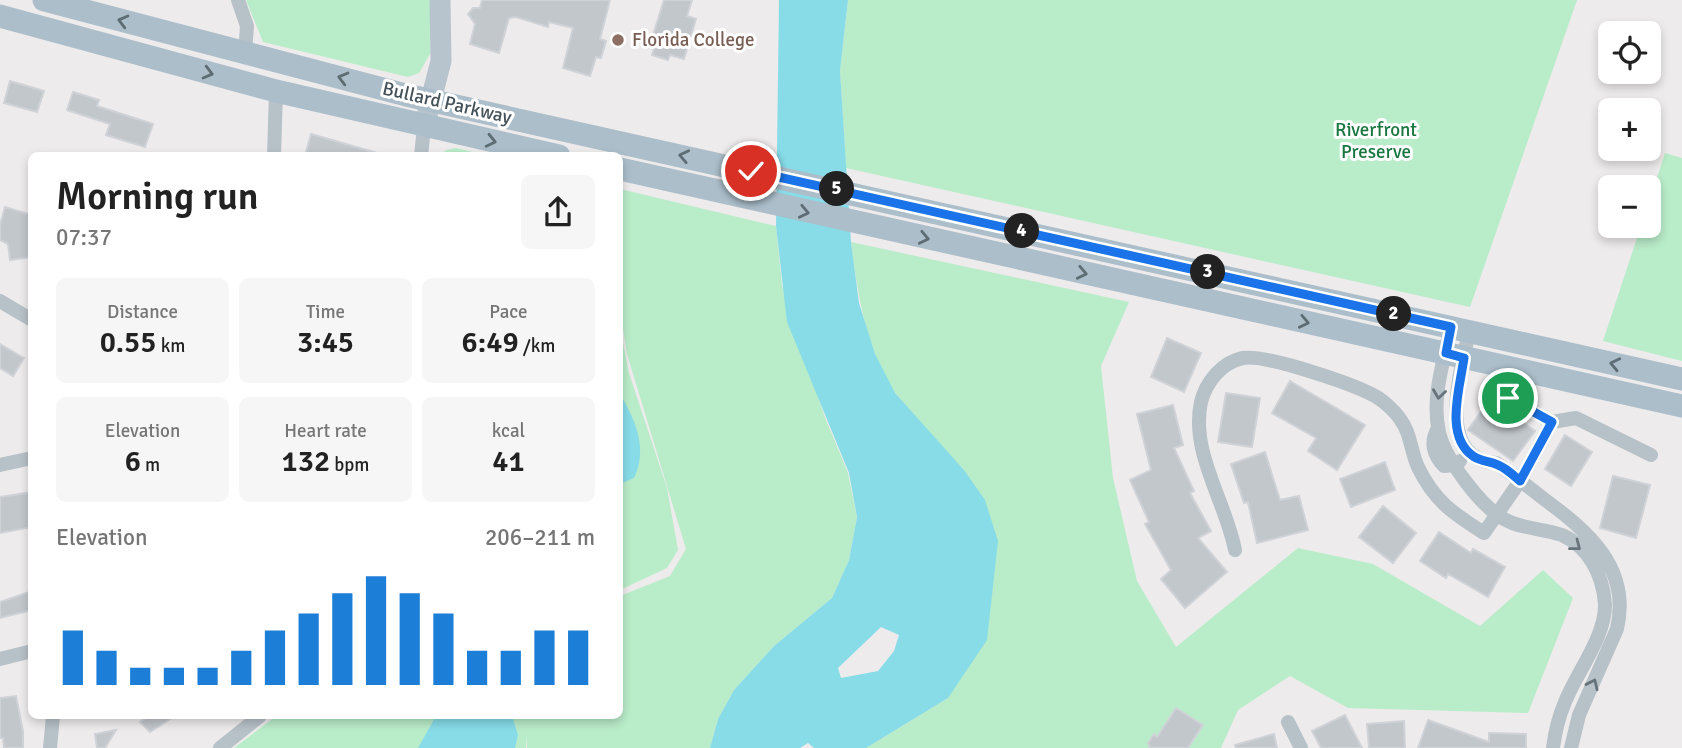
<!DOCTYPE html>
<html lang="en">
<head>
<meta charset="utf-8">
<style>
	body { margin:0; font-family:Signika,sans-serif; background:#f6f6f6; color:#222; height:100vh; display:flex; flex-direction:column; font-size:26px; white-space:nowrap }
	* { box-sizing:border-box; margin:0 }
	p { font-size:23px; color:#767676 }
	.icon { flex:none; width:38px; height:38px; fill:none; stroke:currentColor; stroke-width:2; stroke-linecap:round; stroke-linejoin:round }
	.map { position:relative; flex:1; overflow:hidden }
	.details { position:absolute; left:28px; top:152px; width:595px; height:567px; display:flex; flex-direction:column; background:#fff; border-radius:10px; box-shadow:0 4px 10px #0003 }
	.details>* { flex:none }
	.fabs { position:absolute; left:1598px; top:21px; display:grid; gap:14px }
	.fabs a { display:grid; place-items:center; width:63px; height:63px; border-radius:10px; background:#fff; box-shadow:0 4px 10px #0003; font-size:35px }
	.pin { position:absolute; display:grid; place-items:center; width:60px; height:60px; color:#fff; margin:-30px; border:4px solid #fff; border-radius:50%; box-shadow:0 2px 7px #0007 }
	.km { position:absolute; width:35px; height:35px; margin:-18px; border-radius:50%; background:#222; color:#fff; font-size:19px; line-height:35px; text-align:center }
	.round { display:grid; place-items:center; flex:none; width:74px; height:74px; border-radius:10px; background:#f6f6f6 }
	.summary { display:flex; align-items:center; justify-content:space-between; height:119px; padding:0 28px }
	h1 { font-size:38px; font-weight:600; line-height:52px }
	.stats { display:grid; grid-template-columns:repeat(3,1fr); gap:10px; height:119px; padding:7px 28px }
	.stats div { display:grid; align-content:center; border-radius:10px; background:#f6f6f6; text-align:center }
	.stats b { font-size:30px; font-weight:600 }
	.stats small { font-size:19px; font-weight:400 }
	.stats p { font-size:19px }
	.chart { height:196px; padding:14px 28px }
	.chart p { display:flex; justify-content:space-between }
	.chart svg { width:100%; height:126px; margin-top:7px; stroke:#1d7ed7; stroke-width:6 }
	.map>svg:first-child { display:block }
	.green { fill:#b9ecc9 }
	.water { fill:#87dce8; fill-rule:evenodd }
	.building { fill:#c2c7cc; stroke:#cfd2d7; stroke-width:2 }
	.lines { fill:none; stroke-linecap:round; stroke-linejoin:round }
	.street { stroke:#b7c1c8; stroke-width:14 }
	.secondary { stroke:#b7c4ce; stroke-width:21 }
	.primary { stroke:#abbeca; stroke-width:23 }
	.oneway { stroke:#5e6c74 }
	.oneway2 { stroke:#67737a }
	.route-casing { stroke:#fff; stroke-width:14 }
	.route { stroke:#1a73e8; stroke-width:9 }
	.education-dot { fill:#8d6e63; stroke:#fff; stroke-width:2.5 }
	.labels { text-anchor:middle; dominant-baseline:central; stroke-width:6; stroke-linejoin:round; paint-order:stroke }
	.education-label { font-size:19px; fill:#785e54; stroke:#fff; text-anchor:start }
	.street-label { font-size:19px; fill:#455158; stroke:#fff }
	.park-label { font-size:19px; fill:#18763f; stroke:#fff }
</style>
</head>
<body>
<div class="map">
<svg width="1682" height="748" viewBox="0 0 1682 748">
	<rect width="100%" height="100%" fill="#eeebec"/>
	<path class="green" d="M246 0H431L430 54 419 73 408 77 263 42Z
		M848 0H1577L1470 307 846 168 840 71Z
		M456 148 489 156H439L446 150Z
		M1665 153 1682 158V361L1603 341 1641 226H1648L1649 203Z
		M620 189 776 226 782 285 824 415 848 473 857 517 849 560 832 598 774 646 734 690 718 719 710 748H527L526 735V748H234L276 716H620V596L670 576 686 549 627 354 620 310Z
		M851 242 1129 302 1101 366 1113 478 1137 581 1176 647 1298 548 1373 564 1480 626 1543 570 1573 598 1528 713 1348 708 1290 676 1238 710 1221 748H866L948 698 964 470C941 445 914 421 895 393 865 347 858 295 851 242Z
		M620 327 629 373 667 488 678 550 667 568 620 590Z"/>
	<path class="water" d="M779 0H848L840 71 851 242 859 303 875 354 895 393 964 470 985 500 998 541 987 640 948 698 866 748H814L808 743 800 748H710L718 719 734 690 774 646 832 598 849 560 857 517 849 473 787 322 776 226ZM881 627 899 635 894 651 878 671 841 678 838 668Z
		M620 394C636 421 648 449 634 478L620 484Z
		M436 716H512L518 735 515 748H418Z"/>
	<path class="building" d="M482 0H610L600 39 606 41 601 58 596 57 590 76 563 68 573 28 549 22 548 27 516 17 509 18 499 53 470 44 475 24 468 14 473 8H480Z
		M664 0H692L687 16 696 19 684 59 670 55 668 60 652 55 654 49 649 48Z
		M10 81 44 91 37 112 4 103Z
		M73 92 99 100 97 106 153 124 145 147 106 135 110 124 67 110Z
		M311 134 377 153 376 156H305Z
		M5 207 32 215V257L10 260 8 244 0 240V225Z
		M1167 338 1201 353 1184 392 1151 377Z
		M0 344 24 358 13 376 0 368Z
		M1290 381 1365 425 1337 470 1308 451 1316 438 1272 413Z
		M1226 393 1260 398 1252 447 1218 442Z
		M1490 399 1535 431 1513 461 1468 430Z
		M1173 405 1183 445 1174 448 1194 491 1190 493 1211 531 1198 538 1227 572 1185 608 1161 579 1171 570 1145 524 1149 522 1130 480 1151 470 1137 414Z
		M1565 435 1592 452 1571 486 1545 469Z
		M1265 452 1280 500 1299 496 1308 530 1257 543 1248 502 1244 503 1231 464Z
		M1385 462 1395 490 1351 507 1340 479Z
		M1613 476 1650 485 1636 538 1600 528Z
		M32 492V527L0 533V497Z
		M1383 506 1416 533 1393 563 1359 537Z
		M1439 532 1471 553 1473 549 1505 567 1488 597 1448 574 1446 578 1420 561Z
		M32 591V610L0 618V602Z
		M16 696 23 731V748H4L3 738H0V698Z
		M1176 708 1203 725 1188 748H1150L1148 743 1154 734 1157 737Z
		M1345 715 1362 748H1321L1312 731Z
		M149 716H175L150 732 140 722Z
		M1428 720 1489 742V733L1526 734V748H1418Z
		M1404 721 1405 748H1369L1367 724Z
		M116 730 105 748H97L95 734Z
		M1274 734 1277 748H1236L1235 745Z"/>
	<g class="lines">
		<path class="street" d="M238 0 247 26 245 53
			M274 156 276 91
			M421 156 424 127
			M0 301 32 320
			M1451 327C1444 360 1431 398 1439 432 1445 459 1484 512 1510 522 1526 529 1545 529 1562 535 1589 547 1603 575 1605 604 1606 636 1577 672 1565 702 1559 716 1555 732 1553 748
			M1469 332C1461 371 1434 459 1496 463 1513 474 1528 487 1544 499 1589 532 1631 568 1617 629L1579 715 1571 748
			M1508 398 1552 422 1576 418 1651 455
			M1438 428C1430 442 1433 455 1444 466L1455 465 1460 461
			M0 465 32 458
			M1235 550C1226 502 1190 452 1201 402 1206 382 1222 362 1243 358 1266 354 1353 384 1375 396 1384 401 1397 413 1402 422 1411 434 1411 453 1418 467 1434 501 1454 514 1484 533L1520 481 1552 422
			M0 659 32 651
			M1288 722 1301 748
			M50 748 53 716
			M220 748 260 716"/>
		<path class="secondary" d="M424 127 441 61 440 0"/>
		<path class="primary" d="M44 0 406 95 1682 379
			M0 16 276 91 559 156
			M620 169 1682 406"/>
	</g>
	<defs><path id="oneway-chevron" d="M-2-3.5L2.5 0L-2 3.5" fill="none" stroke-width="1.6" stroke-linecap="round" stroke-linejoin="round" transform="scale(1.75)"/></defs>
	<g class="oneway">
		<use href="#oneway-chevron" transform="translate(123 21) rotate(-165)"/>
		<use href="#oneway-chevron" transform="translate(208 73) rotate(15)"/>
		<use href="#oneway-chevron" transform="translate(343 78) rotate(-165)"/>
		<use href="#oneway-chevron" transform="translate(491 141) rotate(13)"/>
		<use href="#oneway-chevron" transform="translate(684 156) rotate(-168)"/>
		<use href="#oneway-chevron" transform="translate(804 212) rotate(12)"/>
		<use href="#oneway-chevron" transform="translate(924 238) rotate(12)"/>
		<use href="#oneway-chevron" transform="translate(1082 273) rotate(12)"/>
		<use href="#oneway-chevron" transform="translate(1304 322) rotate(12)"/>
		<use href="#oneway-chevron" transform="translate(1615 364) rotate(-167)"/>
	</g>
	<g class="oneway2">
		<use href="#oneway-chevron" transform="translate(1439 394) rotate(98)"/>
		<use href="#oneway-chevron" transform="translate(1576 546) rotate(38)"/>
		<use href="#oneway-chevron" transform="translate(1593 684) rotate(-65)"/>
	</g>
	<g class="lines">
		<g class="route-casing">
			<path id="route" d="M751 171 1451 327 1446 353 1464 358C1460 387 1444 436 1473 456 1482 462 1490 461 1498 465 1506 468 1513 475 1520 481L1552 422 1508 398"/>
		</g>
		<use href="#route" class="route"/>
	</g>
	<circle class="education-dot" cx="618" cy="40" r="7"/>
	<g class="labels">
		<g class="education-label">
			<text x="632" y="40">Florida College</text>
		</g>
		<g class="street-label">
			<text transform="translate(447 103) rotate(13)">Bullard Parkway</text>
		</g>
		<g class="park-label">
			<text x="1376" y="130">Riverfront<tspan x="1376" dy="22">Preserve</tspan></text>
		</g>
	</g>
</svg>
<div class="fabs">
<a><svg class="icon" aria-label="locate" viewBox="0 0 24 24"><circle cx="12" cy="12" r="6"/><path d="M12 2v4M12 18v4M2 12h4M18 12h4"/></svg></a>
<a>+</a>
<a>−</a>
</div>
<div class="pin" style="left:1508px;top:398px;background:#1e9e55"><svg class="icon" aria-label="arrive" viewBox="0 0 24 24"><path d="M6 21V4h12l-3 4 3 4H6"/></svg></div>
<div class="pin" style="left:751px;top:171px;background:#d93025"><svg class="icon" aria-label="check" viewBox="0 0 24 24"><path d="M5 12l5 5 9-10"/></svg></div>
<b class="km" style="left:1394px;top:314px">2</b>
<b class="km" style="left:1208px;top:272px">3</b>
<b class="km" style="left:1022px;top:231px">4</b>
<b class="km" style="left:837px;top:189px">5</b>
<section class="details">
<div class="summary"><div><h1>Morning run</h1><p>07:37</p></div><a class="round"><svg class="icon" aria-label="share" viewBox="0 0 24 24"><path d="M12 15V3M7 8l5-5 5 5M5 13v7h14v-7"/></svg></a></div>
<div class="stats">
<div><p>Distance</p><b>0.55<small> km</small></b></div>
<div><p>Time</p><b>3:45</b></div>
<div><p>Pace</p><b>6:49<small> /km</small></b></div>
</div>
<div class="stats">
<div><p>Elevation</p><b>6<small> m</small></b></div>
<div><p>Heart rate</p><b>132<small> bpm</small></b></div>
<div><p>kcal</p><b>41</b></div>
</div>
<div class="chart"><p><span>Elevation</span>206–211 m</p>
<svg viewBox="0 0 160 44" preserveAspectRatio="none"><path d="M5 44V25M15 44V32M25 44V38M35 44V38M45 44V38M55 44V32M65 44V25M75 44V19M85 44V12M95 44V6M105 44V12M115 44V19M125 44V32M135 44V32M145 44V25M155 44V25"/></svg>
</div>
</section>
</div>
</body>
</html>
